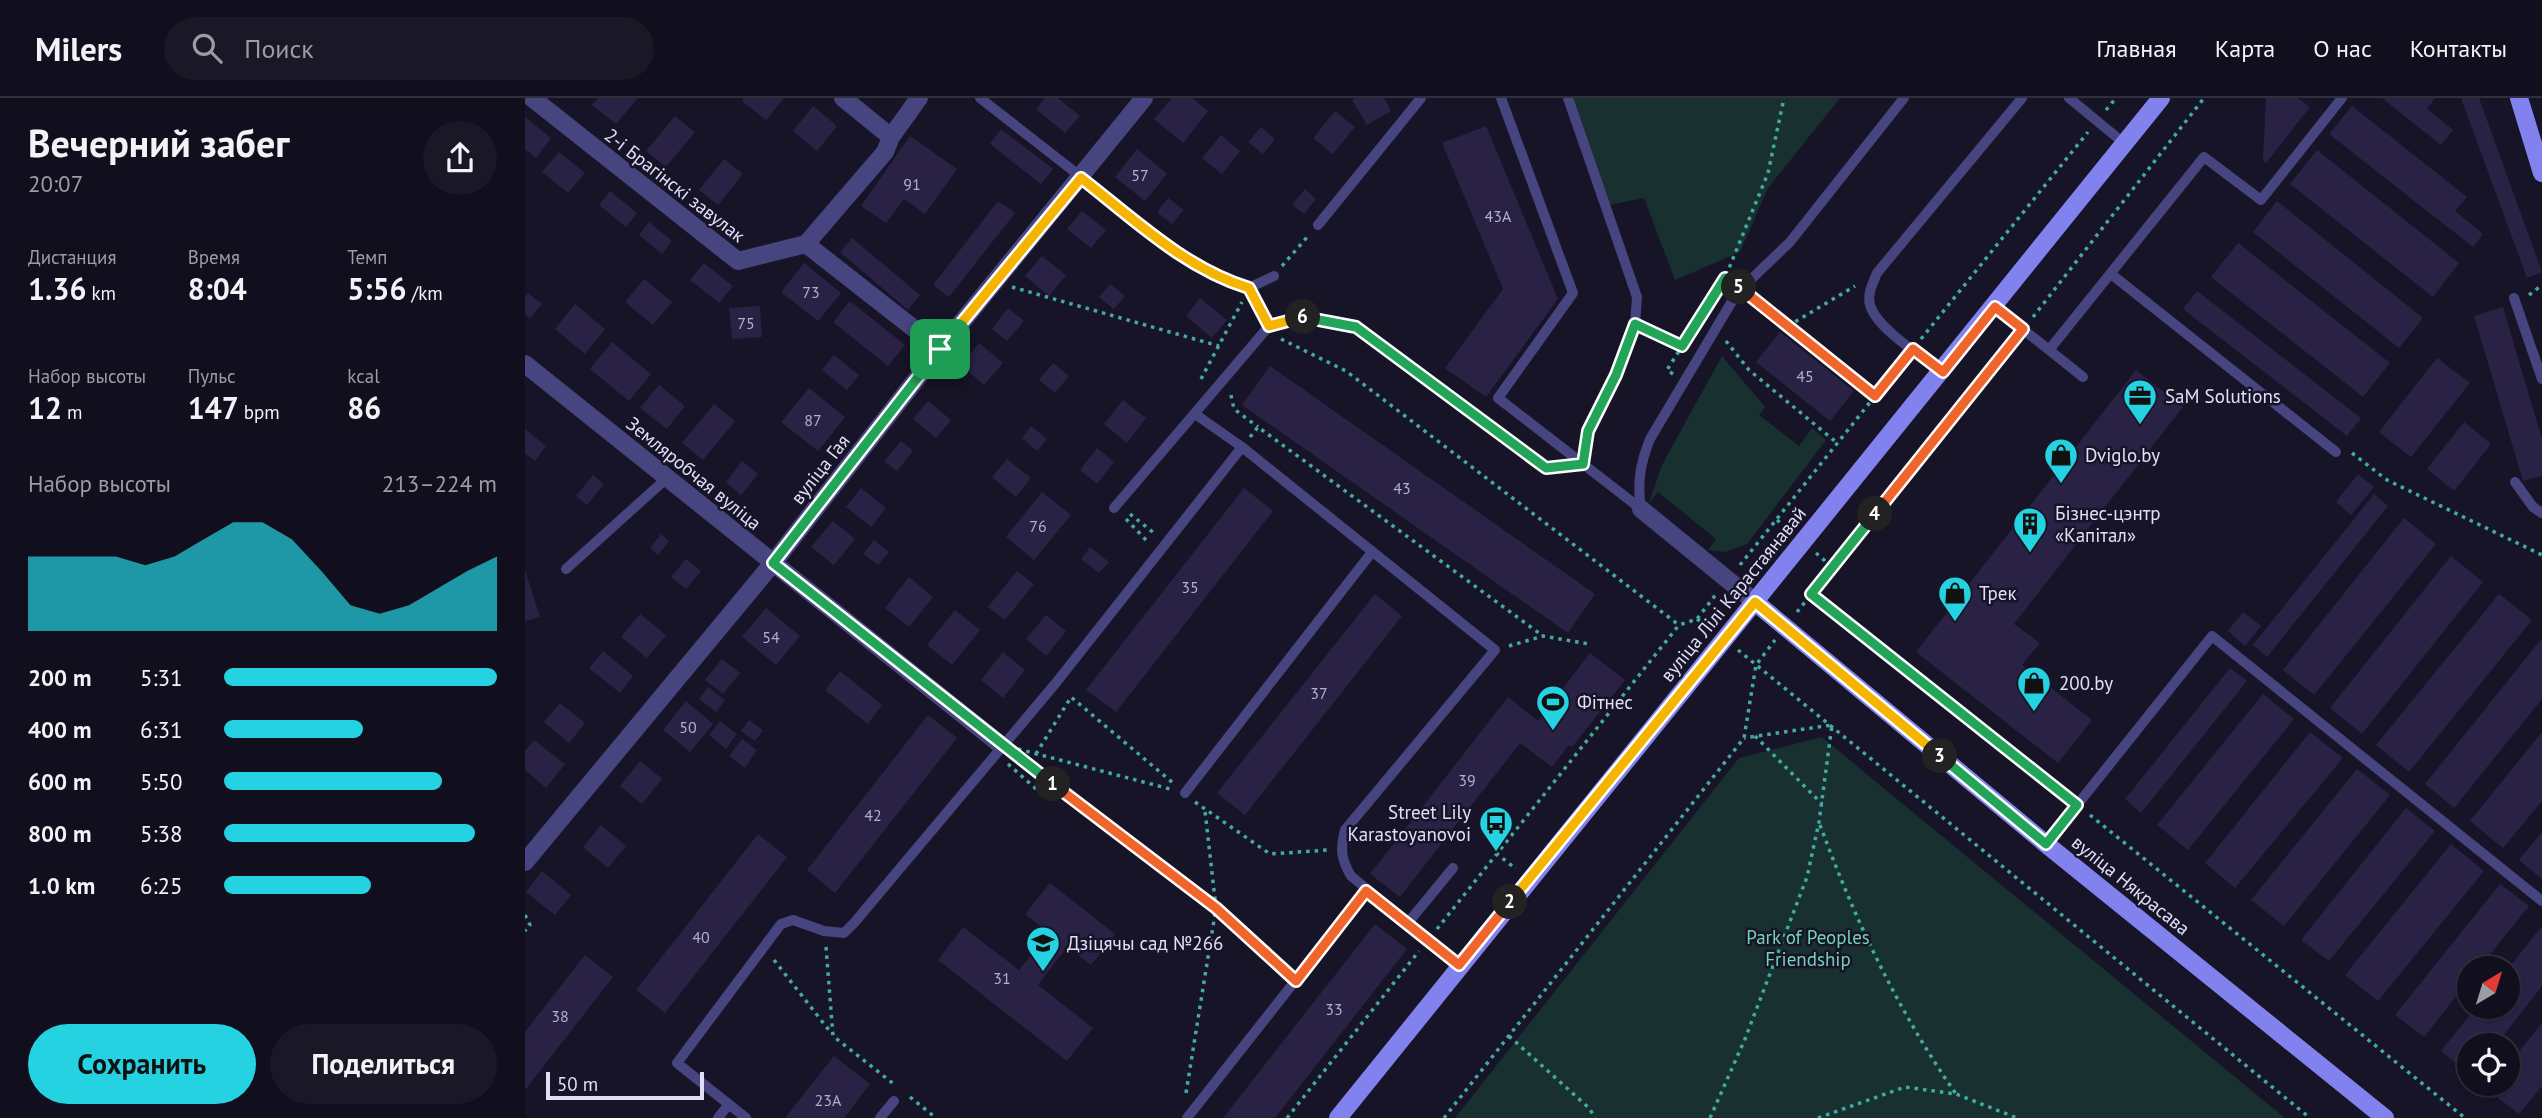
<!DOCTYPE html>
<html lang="ru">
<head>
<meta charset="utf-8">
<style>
	body { margin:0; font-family:"PT Sans",sans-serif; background:#1a1826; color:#f1f3f6; height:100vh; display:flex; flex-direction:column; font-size:26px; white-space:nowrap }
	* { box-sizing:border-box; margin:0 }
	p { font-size:23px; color:#9c9ca4 }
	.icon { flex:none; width:38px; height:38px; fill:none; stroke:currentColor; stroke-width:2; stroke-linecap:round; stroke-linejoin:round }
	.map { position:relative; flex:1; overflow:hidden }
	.side { display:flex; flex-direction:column; background:#110f1d; width:525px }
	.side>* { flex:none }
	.needle { width:46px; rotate:38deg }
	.fabs { position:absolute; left:1932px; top:858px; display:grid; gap:14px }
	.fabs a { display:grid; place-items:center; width:63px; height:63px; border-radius:50%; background:#110f1d; box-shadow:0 2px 5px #0004,0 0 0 2px #302f3b; font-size:35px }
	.scale { position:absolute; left:21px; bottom:18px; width:158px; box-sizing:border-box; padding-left:7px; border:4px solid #e1defa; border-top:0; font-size:19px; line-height:24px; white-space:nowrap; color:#e1defa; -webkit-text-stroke:5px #171427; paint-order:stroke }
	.pin { position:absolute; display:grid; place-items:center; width:60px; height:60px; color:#fff; margin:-30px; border-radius:14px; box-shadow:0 4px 10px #0006 }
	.km { position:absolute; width:35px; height:35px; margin:-18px; border-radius:50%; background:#222; color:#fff; font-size:19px; line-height:35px; text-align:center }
	.round { display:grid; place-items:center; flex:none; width:74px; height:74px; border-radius:37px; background:#1a1826 }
	.head { display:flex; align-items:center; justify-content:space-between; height:119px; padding:0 28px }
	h1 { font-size:38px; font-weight:700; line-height:52px }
	.metrics { display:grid; grid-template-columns:repeat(3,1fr); gap:10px; height:119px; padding:7px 28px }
	.metrics div { display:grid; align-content:center }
	.metrics b { font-size:30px; font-weight:700 }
	.metrics small { font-size:19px; font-weight:400 }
	.metrics p { font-size:19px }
	.chart { height:196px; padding:14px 28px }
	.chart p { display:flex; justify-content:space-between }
	.chart svg { width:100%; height:126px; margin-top:7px; fill:#24d2e1; opacity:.7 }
	.button { display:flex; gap:14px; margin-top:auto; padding:14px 28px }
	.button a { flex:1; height:80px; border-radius:42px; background:#24d2e1; color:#111; font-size:28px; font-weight:700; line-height:80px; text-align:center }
	.button a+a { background:#1a1826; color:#f1f3f6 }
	ul { padding:0 28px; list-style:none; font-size:23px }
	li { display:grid; grid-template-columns:112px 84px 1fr; align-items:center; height:52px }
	li i { height:18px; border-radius:9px; background:#24d2e1 }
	header { display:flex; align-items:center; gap:42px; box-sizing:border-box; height:98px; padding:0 35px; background:#110f1d; border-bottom:2px solid #302f3b }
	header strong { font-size:33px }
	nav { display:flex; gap:38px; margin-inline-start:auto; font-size:24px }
	.search { width:490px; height:63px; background:#1a1826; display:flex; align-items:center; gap:18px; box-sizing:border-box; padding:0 24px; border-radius:38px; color:#9c9ca4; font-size:26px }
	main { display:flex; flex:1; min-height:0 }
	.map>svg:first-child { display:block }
	.green { fill:#18302f }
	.building { fill:#292245 }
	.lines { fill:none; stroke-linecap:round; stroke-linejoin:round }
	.path { stroke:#41aba2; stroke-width:3.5; stroke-dasharray:3.5 5; stroke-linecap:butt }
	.lane { stroke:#464580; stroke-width:10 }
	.street { stroke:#464580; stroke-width:18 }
	.secondary { stroke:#8282ee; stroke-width:18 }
	.split-1-casing { stroke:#fff; stroke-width:14 }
	.split-2-casing { stroke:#fff; stroke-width:14 }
	.split-3-casing { stroke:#fff; stroke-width:14 }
	.split-4-casing { stroke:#fff; stroke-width:14 }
	.split-5-casing { stroke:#fff; stroke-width:14 }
	.split-6-casing { stroke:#fff; stroke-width:14 }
	.split-7-casing { stroke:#fff; stroke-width:14 }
	.split-1 { stroke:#22a559; stroke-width:9 }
	.split-2 { stroke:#f0652b; stroke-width:9 }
	.split-3 { stroke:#f5b400; stroke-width:9 }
	.split-4 { stroke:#22a559; stroke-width:9 }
	.split-5 { stroke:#f0652b; stroke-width:9 }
	.split-6 { stroke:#22a559; stroke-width:9 }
	.split-7 { stroke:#f5b400; stroke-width:9 }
	.labels { text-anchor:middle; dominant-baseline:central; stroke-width:5; stroke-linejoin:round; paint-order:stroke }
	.number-label { font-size:16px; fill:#b3afcd }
	.street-label { font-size:19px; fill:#e1defa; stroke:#171427 }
	.poi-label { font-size:19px; fill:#e1defa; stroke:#171427; text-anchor:start }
	.park-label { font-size:19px; fill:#73d2b8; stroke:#171427 }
</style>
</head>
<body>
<header>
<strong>Milers</strong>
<div class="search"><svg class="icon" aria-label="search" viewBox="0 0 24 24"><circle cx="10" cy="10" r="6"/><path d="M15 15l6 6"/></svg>Поиск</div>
<nav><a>Главная</a><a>Карта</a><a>О нас</a><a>Контакты</a></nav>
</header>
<main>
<section class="side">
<div class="head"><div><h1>Вечерний забег</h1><p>20:07</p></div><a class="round"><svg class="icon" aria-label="share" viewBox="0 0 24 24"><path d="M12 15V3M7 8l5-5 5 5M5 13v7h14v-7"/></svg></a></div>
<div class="metrics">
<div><p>Дистанция</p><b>1.36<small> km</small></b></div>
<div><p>Время</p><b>8:04</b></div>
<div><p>Темп</p><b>5:56<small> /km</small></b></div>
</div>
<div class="metrics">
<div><p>Набор высоты</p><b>12<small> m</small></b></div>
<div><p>Пульс</p><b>147<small> bpm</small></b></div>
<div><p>kcal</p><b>86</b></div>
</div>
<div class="chart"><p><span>Набор высоты</span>213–224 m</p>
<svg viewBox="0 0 160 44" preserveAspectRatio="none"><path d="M0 44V18L10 18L20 18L30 18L40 21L50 18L60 12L70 6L80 6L90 12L100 23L110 35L120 38L130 35L140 29L150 23L160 18V44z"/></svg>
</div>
<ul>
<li><b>200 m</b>5:31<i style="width:100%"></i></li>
<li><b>400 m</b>6:31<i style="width:51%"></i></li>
<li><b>600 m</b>5:50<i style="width:80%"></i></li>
<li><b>800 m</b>5:38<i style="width:92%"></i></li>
<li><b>1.0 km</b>6:25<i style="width:54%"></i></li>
</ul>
<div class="button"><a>Сохранить</a><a>Поделиться</a></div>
</section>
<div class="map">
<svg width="2017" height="1020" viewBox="0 0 2017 1020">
	<rect width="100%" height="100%" fill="#171427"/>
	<path class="green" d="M1047 0H1315L1243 90 1215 154 1150 182 1119 100 1084 107Z
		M1197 258 1240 309 1234 317 1274 348 1287 330 1301 342 1222 446 1200 454 1183 452 1191 441 1133 394 1124 405 1137 367Z
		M1297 639 1356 688 1760 1020H930L1214 660Z"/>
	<path class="building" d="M73 0H113L91 26 67 7Z
		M219 0H259L241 22 217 3Z
		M520 0H533L555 18 540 35 511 11Z
		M647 0H667L683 13 658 45 629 21Z
		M831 0H859L866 13 842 27 827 2Z
		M1741 0H1773L1785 9 1741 65 1738 62Z
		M1857 0H1910L1902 11 1928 32 1916 47Z
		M1936 0H1954L2017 174 2002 180Z
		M288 8 312 28 292 53 268 33Z
		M1827 8 1942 99 1930 113 1958 136 1948 149 1804 36Z
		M810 13 830 29 808 56 788 40Z
		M150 18 170 34 141 69 121 53Z
		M0 19 26 40 11 60 0 51Z
		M961 28 1033 201 961 299 920 270 978 191 917 45Z
		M736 29 750 41 738 56 723 44Z
		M476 31 528 71 516 86 465 46Z
		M696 37 715 53 697 76 677 60Z
		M385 38 432 71 400 116 379 101 361 125 336 108Z
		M612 51 642 76 620 103 590 79Z
		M1792 52 1934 165 1908 199 1765 86Z
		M34 54 60 75 43 95 17 74Z
		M199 61 218 76 193 107 174 92Z
		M780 91 791 101 779 116 767 107Z
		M85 93 112 115 101 129 74 107Z
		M643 100 659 112 647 126 632 114Z
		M473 103 490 115 424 199 408 187Z
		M1752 103 1898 220 1874 250 1728 134Z
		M557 113 581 132 566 150 542 131Z
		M124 124 147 143 137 156 114 137Z
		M327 140 395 197 383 212 315 154Z
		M1713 145 1865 265 1838 299 1686 179Z
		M517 158 541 177 524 198 500 178Z
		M179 165 208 188 194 205 165 182Z
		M279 165 316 195 293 223 256 194Z
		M119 181 147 204 128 227 100 204Z
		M585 186 600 198 589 211 574 199Z
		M1672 193 1836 320 1822 338 1658 211Z
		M3 195 17 206 5 220 0 216V199Z
		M675 200 702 222 687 240 661 218Z
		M325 203 380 247 363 268 308 224Z
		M50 206 80 231 60 256 30 231Z
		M235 208 237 239 207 241 204 210Z
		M1978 209 2017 341V378L1998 383 1949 218Z
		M483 210 499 223 482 243 467 231Z
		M1255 234 1329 293 1305 323 1231 264Z
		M87 244 126 276 104 303 65 271Z
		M454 245 478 265 459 287 436 268Z
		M309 257 334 277 322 292 297 272Z
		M1912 260 1945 285 1886 359 1854 334Z
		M528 265 544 278 530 295 514 282Z
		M745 268 1070 496 1043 535 717 307Z
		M1611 272 1658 309 1489 526 1515 545 1497 567 1567 622 1533 665 1391 554Z
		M134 287 160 308 142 331 115 310Z
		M284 290 320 319 293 353 256 324Z
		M598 302 621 320 602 345 579 326Z
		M403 303 426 322 411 340 388 321Z
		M189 306 210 323 178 362 157 345Z
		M1939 324 1966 346 1929 393 1902 371Z
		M506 328 522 341 512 353 497 340Z
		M0 331 21 348 10 363 0 355Z
		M376 343 388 353 372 373 359 363Z
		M572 350 589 364 572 386 555 372Z
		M482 361 506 380 491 399 467 379Z
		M217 363 233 376 216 397 201 384Z
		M1833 376 1849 389 1826 417 1811 404Z
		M68 377 79 386 62 407 51 398Z
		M336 390 361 410 346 429 321 409Z
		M719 390 748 413 591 614 561 592Z
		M517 394 546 417 509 462 481 439Z
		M1849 396 1863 408 1742 559 1728 547Z
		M1879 420 1911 446 1789 597 1758 572Z
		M308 423 330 441 309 467 286 449Z
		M136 436 144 443 133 457 125 450Z
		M349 442 364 454 353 467 338 456Z
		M565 449 584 464 574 475 556 461Z
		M1926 458 1958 484 1837 636 1805 610Z
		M161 461 176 473 161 491 146 479Z
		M0 472 15 519 0 523Z
		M492 473 509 486 480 522 463 509Z
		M384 479 408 499 384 529 360 510Z
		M850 496 877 518 720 717 692 695Z
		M1974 496 2007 522 1884 674 1851 647Z
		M241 510 275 538 251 567 217 539Z
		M430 512 455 532 427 567 402 547Z
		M1718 514 1736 528 1720 548 1703 533Z
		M115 516 141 537 122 560 96 539Z
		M521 517 541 533 521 558 501 541Z
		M2017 540V601L1929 710 1900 686Z
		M78 553 108 578 95 595 64 570Z
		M478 554 500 572 478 600 456 582Z
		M1065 555 1100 582 1047 649 1044 647 1027 669 995 645 875 799 845 776 983 599 1013 623Z
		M197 561 215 575 198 596 180 582Z
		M1705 570 1722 583 1616 715 1600 701Z
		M315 573 357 607 343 626 300 592Z
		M183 589 200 602 191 614 174 601Z
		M1738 596 1769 621 1663 752 1632 727Z
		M161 603 188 626 165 654 138 632Z
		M35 605 60 625 44 645 19 624Z
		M403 617 432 640 310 795 282 772Z
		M224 622 238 632 230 643 216 633Z
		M195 623 212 636 201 651 184 637Z
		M1785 634 1818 660 1710 790 1680 765Z
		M2017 634V703L1978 750 1945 723Z
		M217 641 232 652 220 670 204 658Z
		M9 642 40 666 21 690 0 672V653Z
		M115 663 137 681 117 706 95 688Z
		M1832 671 1865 697 1759 828 1726 802Z
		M1881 710 1910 733 1804 863 1776 842Z
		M76 727 101 748 83 770 58 749Z
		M2017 734V781L1994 762Z
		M233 736 262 759 140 915 111 892Z
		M1926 746 1959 773 1853 903 1820 877Z
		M17 773 46 797 30 817 1 794Z
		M525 785 590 836 566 867 542 849 513 887 568 930 542 963 413 862 438 829 494 872 524 835 500 816Z
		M1975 786 2004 808 1954 870H1944V882L1899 939 1870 917Z
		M850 826 882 851 750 1020H698Z
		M2017 828V888L1971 947H1944V976L1916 953 1952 908H1983V871Z
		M60 857 88 879 0 992V934Z
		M2017 925V988L1994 1016 1963 992 1968 985H1983V967Z
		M309 958 345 986 319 1020H260Z"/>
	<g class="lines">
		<path class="path" d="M1581 12 1591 0
			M757 168 784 137
			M487 189 694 248
			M2004 197 2017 187
			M1227 200 1350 298
			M1508 219 1679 0
			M1263 228 1330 188
			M1124 233 1157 248
			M756 241 821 273 1154 527
			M1396 241 1563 34
			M1201 243 1224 272 1311 344
			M1148 276 1142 272 1200 180 1243 75 1259 0
			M676 281 717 204
			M706 297 709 311 733 329
			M725 339 733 329 1018 538
			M1827 355 1862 382 2017 457
			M605 416 629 435
			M601 421 622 443
			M1252 422 1264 432
			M1291 455 1307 469
			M1215 467 1378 263
			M1286 496 1540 697
			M1272 514 1488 244
			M1172 521 1185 530
			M984 548 1018 538 1064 546
			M1213 552 1785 1020
			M1230 638 1297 706
			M493 651 645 691
			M511 656 546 599 648 685
			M489 657 691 810 759 872
			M483 666 518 697 527 685
			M670 704 745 756 803 752
			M1565 717 1940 1020
			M1295 727C1330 822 1373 913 1431 996
			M971 755 991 771
			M0 817 5 827 0 833
			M912 831 1154 527 1172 521 1192 495
			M301 849 308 938 370 987
			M249 862 307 936
			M984 938 1064 1010 1070 1020
			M661 995 691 810 680 713
			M385 999 411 1020
			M762 1020 894 853
			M919 1020 1219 640 1231 567 1250 542
			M1185 1020 1220 941 1282 779 1294 724 1307 627 1219 640
			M1293 1020 1380 989 1431 996 1492 1020"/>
		<path class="lane" d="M455 0 665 164 693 180 724 190 749 178
			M976 0 1048 195 973 300 1116 411
			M1544 0 1600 46
			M793 127 896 0
			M1586 176 1811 354
			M1989 200 2017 281
			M1470 209 1558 279
			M1524 252 1679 59 1736 102 1817 0
			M1418 274C1398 259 1352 231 1345 207 1342 196 1348 185 1352 175L1497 0
			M670 316 717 349 970 552 820 732C815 751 816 761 826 778L934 867
			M1990 384 2008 409 2017 415
			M589 410 744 228 778 219 831 229 1021 370 1058 366 1063 333 1091 277 1110 226 1112 199 1043 0
			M1116 411C1112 385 1115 366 1125 341L1206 205 1216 191 1265 144 1379 0
			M41 471 142 380
			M660 695 847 454
			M1521 746 1687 538 2017 803
			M882 826 928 770
			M193 1020 204 1006
			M221 1020 152 965 256 826 268 822 299 833 319 835 329 825 530 586 717 349
			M355 1020 369 1003
			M662 1020 841 793"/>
		<path class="street" d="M7 0 213 163 281 146 415 251
			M318 0 366 39
			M281 146 360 54 366 39 394 0
			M0 266 476 647
			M1116 411 1230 504
			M0 764 248 465 415 251 619 0"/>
		<path class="secondary" d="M1994 0 2017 75
			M1230 504 1521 746 1860 1020
			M813 1020 1636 0"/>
	</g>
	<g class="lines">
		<g class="split-1-casing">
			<path id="split-1" d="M415 251 248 465 528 686"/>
		</g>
		<g class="split-2-casing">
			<path id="split-2" d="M528 686 691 810 771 883 841 793 934 867 985 804"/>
		</g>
		<g class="split-3-casing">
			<path id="split-3" d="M985 804 1230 504 1415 658"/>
		</g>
		<g class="split-4-casing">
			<path id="split-4" d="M1350 416 1286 496 1552 707 1521 746 1415 658"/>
		</g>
		<g class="split-5-casing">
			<path id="split-5" d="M1214 189 1350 298 1388 251 1418 274 1470 209 1498 231 1350 416"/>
		</g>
		<g class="split-6-casing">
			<path id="split-6" d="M778 219 831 229 1021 370 1058 366 1063 333 1091 277 1110 226 1157 248 1200 180 1214 189"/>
		</g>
		<g class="split-7-casing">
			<path id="split-7" d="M415 251 556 80C609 121 659 170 724 190L744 228 778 219"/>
		</g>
		<use href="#split-1" class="split-1"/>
		<use href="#split-2" class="split-2"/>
		<use href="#split-3" class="split-3"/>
		<use href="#split-4" class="split-4"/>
		<use href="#split-5" class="split-5"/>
		<use href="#split-6" class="split-6"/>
		<use href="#split-7" class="split-7"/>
	</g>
	<defs>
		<g id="office-pin" transform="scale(1.75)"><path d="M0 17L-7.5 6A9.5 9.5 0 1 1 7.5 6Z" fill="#24d2e1" stroke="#171427"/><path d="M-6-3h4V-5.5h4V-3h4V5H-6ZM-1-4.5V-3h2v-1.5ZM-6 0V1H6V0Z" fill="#111"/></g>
		<g id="shop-pin" transform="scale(1.75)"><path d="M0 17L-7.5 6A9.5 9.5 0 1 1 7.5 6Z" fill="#24d2e1" stroke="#171427"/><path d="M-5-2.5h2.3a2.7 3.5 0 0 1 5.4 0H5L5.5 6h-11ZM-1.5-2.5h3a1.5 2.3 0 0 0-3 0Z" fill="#111"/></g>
		<g id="building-pin" transform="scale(1.75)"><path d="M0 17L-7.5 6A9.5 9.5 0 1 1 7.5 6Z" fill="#24d2e1" stroke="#171427"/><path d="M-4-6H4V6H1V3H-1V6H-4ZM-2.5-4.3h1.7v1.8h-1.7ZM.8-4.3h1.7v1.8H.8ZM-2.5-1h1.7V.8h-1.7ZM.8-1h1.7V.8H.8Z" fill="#111"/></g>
		<g id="stadium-pin" transform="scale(1.75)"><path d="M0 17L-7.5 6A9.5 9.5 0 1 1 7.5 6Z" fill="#24d2e1" stroke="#171427"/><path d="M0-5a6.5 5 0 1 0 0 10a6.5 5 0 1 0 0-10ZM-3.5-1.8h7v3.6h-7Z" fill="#111"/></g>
		<g id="bus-pin" transform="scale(1.75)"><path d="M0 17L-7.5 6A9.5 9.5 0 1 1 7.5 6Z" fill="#24d2e1" stroke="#171427"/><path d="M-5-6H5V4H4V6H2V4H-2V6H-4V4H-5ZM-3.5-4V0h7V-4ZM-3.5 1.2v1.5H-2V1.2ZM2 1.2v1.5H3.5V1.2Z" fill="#111"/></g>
		<g id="school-pin" transform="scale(1.75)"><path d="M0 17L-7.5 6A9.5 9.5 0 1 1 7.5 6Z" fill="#24d2e1" stroke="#171427"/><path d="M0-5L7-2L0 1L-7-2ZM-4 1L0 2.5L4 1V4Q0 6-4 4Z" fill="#111"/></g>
	</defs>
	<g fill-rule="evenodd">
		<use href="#office-pin" x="1615" y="298"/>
		<use href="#shop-pin" x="1536" y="357"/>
		<use href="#building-pin" x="1505" y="426"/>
		<use href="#shop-pin" x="1430" y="495"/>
		<use href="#shop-pin" x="1509" y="585"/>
		<use href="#stadium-pin" x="1028" y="604"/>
		<use href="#bus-pin" x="971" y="725"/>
		<use href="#school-pin" x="518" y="845"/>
	</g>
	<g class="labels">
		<g class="number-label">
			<text x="615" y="77">57</text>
			<text x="387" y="86">91</text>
			<text x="973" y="118">43А</text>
			<text x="286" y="194">73</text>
			<text x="221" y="225">75</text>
			<text x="1280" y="278">45</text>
			<text x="288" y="322">87</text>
			<text x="877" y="390">43</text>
			<text x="513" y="428">76</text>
			<text x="665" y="489">35</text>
			<text x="246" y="539">54</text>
			<text x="794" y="595">37</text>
			<text x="163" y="629">50</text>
			<text x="942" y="682">39</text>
			<text x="348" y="717">42</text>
			<text x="176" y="839">40</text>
			<text x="477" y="880">31</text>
			<text x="809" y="911">33</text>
			<text x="35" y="918">38</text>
			<text x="303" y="1002">23А</text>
		</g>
		<g class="street-label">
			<text transform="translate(150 87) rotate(38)">2-і Брагінскі завулак</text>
			<text transform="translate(295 371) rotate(-52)">вуліца Гая</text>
			<text transform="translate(169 375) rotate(39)">Земляробчая вуліца</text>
			<text transform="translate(1208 496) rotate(-51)">вуліца Лілі Карастаянавай</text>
			<text transform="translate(1606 787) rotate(39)">вуліца Някрасава</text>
		</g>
		<g class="poi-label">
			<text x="1640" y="298">SaM Solutions</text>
			<text x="1560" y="357">Dviglo.by</text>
			<text x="1530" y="415">Бізнес-цэнтр<tspan x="1530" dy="22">«Капітал»</tspan></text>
			<text x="1454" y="495">Трек</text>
			<text x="1534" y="585">200.by</text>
			<text x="1052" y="604">Фітнес</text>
			<text x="946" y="714" text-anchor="end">Street Lily<tspan x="946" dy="22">Karastoyanovoi</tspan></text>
			<text x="542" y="845">Дзіцячы сад №266</text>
		</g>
		<g class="park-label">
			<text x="1283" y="839">Park of Peoples<tspan x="1283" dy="22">Friendship</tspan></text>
		</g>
	</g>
</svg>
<div class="fabs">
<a><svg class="needle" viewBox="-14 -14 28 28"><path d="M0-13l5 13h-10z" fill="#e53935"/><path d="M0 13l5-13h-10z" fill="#9c9ca4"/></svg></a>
<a><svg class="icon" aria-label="locate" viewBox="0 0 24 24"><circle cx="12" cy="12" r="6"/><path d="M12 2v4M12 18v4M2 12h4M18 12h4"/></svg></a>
</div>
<div class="scale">50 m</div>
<div class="pin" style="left:415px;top:251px;background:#1e9e55"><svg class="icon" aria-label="arrive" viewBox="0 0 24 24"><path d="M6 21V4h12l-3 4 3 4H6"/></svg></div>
<b class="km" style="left:528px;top:686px">1</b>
<b class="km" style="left:985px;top:804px">2</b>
<b class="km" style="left:1415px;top:658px">3</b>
<b class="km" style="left:1350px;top:416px">4</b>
<b class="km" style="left:1214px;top:189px">5</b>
<b class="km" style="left:778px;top:219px">6</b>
</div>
</main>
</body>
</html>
